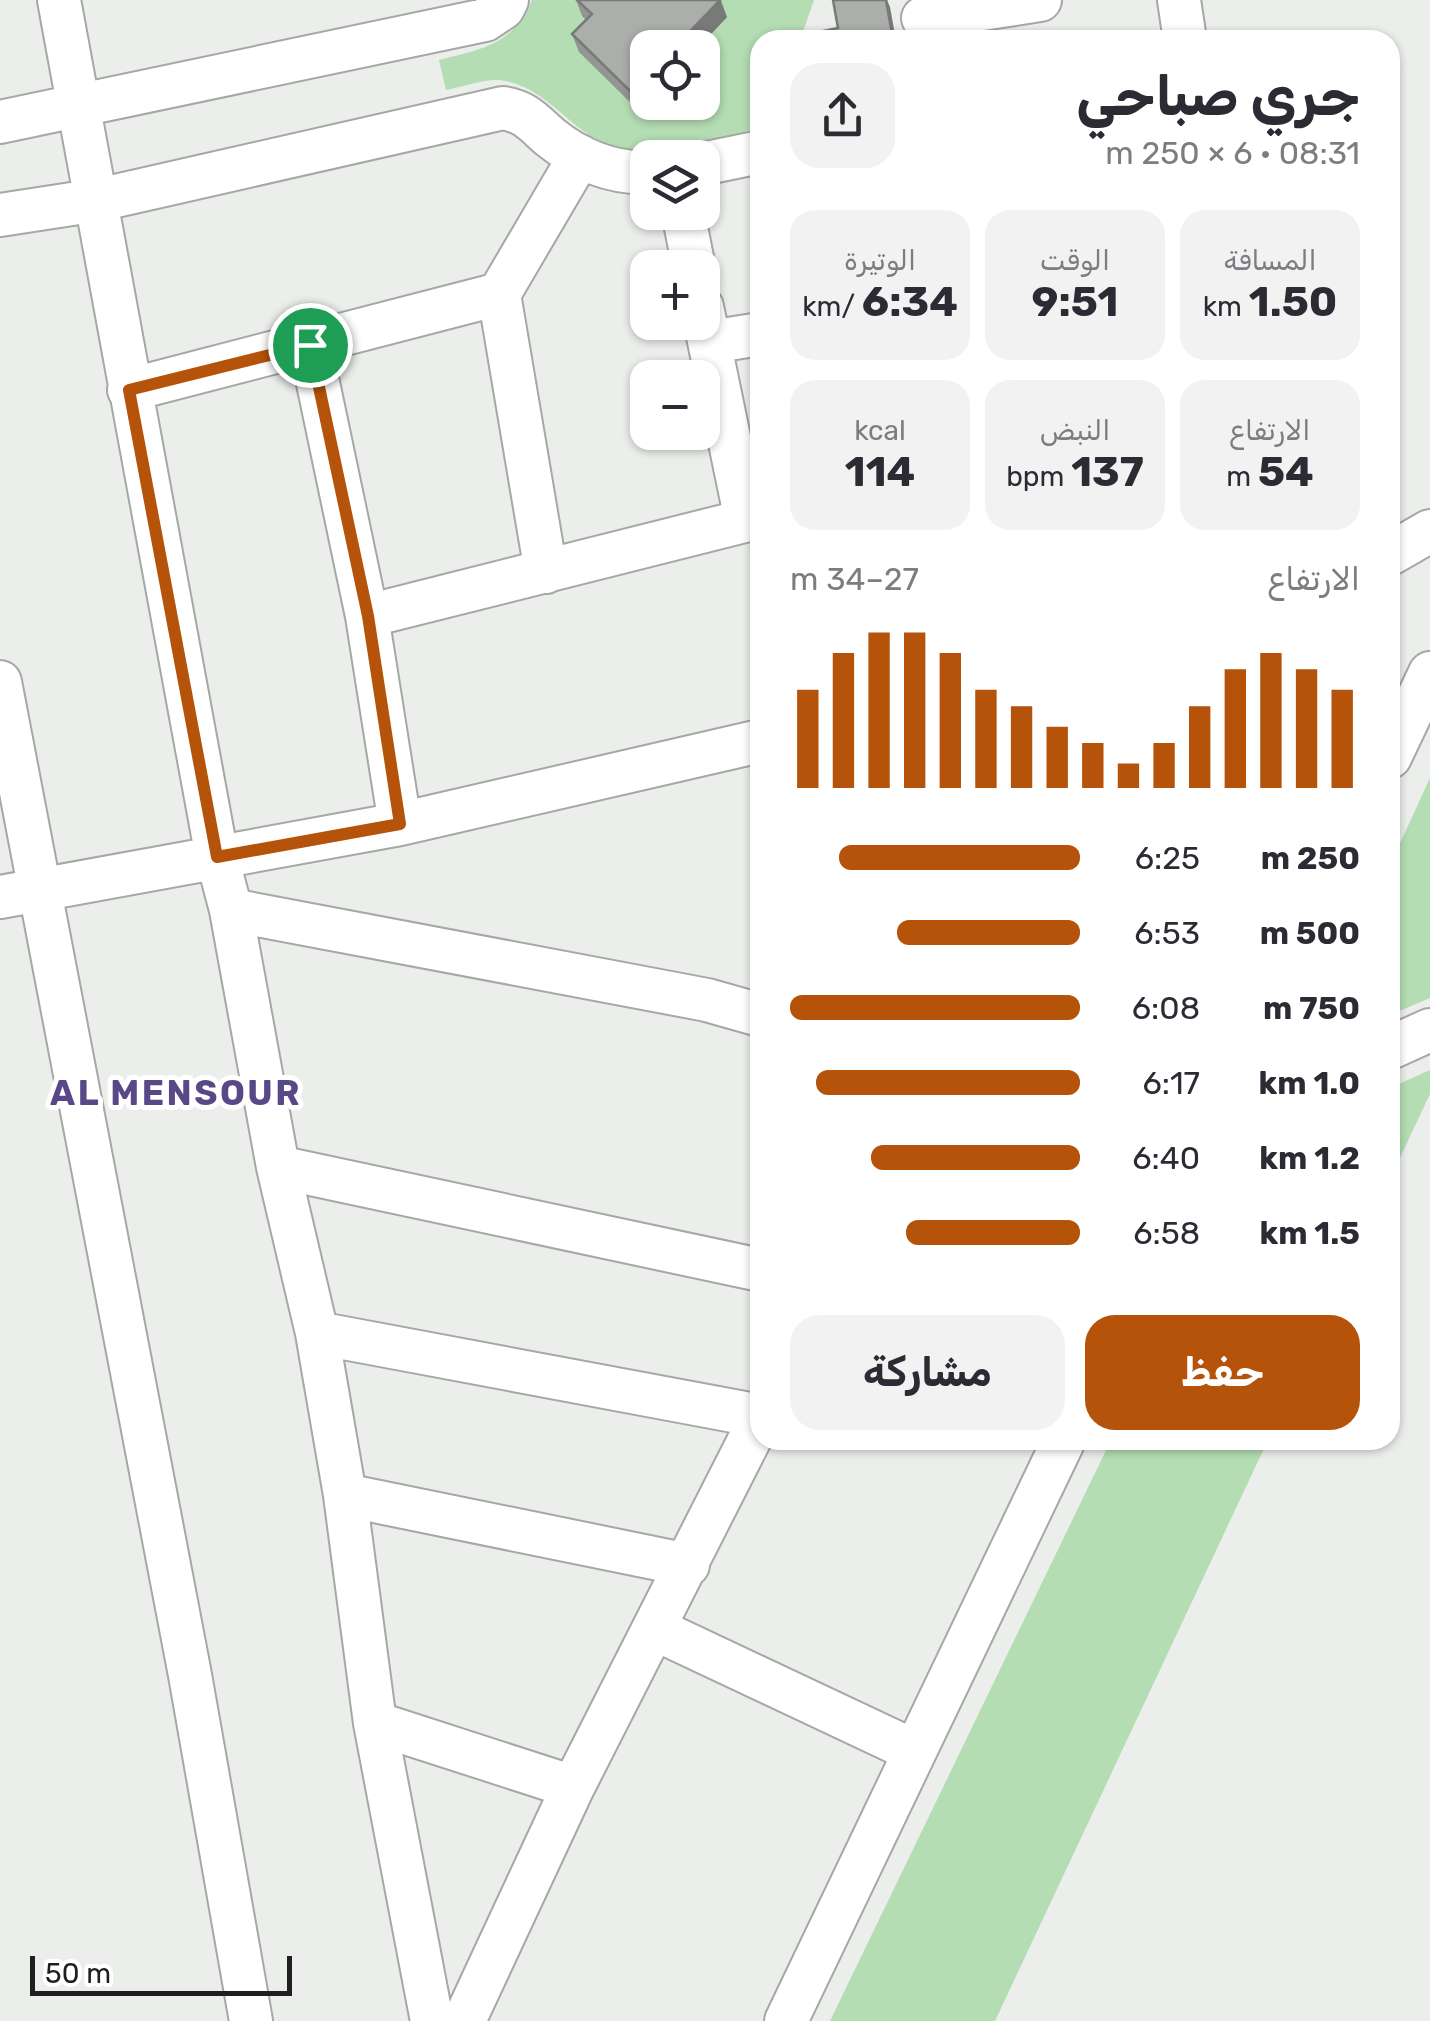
<!DOCTYPE html>
<html lang="ar">
<head>
<meta charset="utf-8">
<style>
	body { margin:0; font-family:Rubik,Cairo,sans-serif; background:#f2f2f3; color:#2b2b33; direction:rtl; height:100vh; display:flex; flex-direction:column; font-size:38px; white-space:nowrap }
	* { box-sizing:border-box; margin:0 }
	p { font-size:32px; color:#7c7c81 }
	.icon { flex:none; width:55px; height:55px; fill:none; stroke:currentColor; stroke-width:2; stroke-linecap:round; stroke-linejoin:round }
	.map { position:relative; flex:1; overflow:hidden; direction:ltr }
	.sheet { position:absolute; left:750px; top:30px; width:650px; height:1420px; display:flex; flex-direction:column; background:#fff; border-radius:30px; box-shadow:0 2px 8px #0004; direction:rtl }
	.sheet>* { flex:none }
	.tools { position:absolute; left:630px; top:30px; display:grid; gap:20px }
	.tools a { display:grid; place-items:center; width:90px; height:90px; border-radius:20px; background:#fff; box-shadow:0 2px 8px #0004; font-size:50px }
	.scale { position:absolute; left:30px; bottom:25px; width:262px; box-sizing:border-box; padding-left:10px; border:5px solid #1e1f1e; border-top:0; font-size:28px; line-height:35px; white-space:nowrap; color:#1e1f1e; -webkit-text-stroke:8px #fff; paint-order:stroke }
	.pin { position:absolute; display:grid; place-items:center; width:85px; height:85px; color:#fff; margin:-42px; border:5px solid #fff; border-radius:50%; box-shadow:0 2px 10px #0007 }
	.round { display:grid; place-items:center; flex:none; width:105px; height:105px; border-radius:30px; background:#f2f2f3 }
	.head { display:flex; align-items:center; justify-content:space-between; height:170px; padding:0 40px }
	h1 { font-size:55px; font-weight:700; line-height:75px }
	.figures { display:grid; grid-template-columns:repeat(3,1fr); gap:15px; height:170px; padding:10px 40px }
	.figures div { display:grid; align-content:center; border-radius:25px; background:#f2f2f3; text-align:center }
	.figures b { font-size:42px; font-weight:700 }
	.figures small { font-size:28px; font-weight:400 }
	.figures p { font-size:28px }
	.chart { height:280px; padding:20px 40px }
	.chart p { display:flex; justify-content:space-between }
	.chart svg { width:100%; height:180px; margin-top:10px; stroke:#b45309; stroke-width:6 }
	.button { display:flex; gap:20px; margin-top:auto; padding:20px 40px }
	.button a { flex:1; height:115px; border-radius:30px; background:#b45309; color:#fff; font-size:40px; font-weight:700; line-height:115px; text-align:center }
	.button a+a { background:#f2f2f3; color:#2b2b33 }
	ul { padding:0 40px; list-style:none; font-size:32px }
	li { display:grid; grid-template-columns:160px 120px 1fr; align-items:center; height:75px }
	li i { height:25px; border-radius:12px; background:#b45309 }
	.map>svg:first-child { display:block }
	.green { fill:#b4ddb3; fill-rule:evenodd }
	.lines { fill:none; stroke-linecap:round; stroke-linejoin:round }
	.minor-casing { stroke:#a5a8a5; stroke-width:46 }
	.minor { stroke:#fff; stroke-width:42 }
	.wall { fill:#939693 }
	.shaded-wall { fill:#787a78 }
	.building { fill:#abaeab; stroke:#787a78; stroke-width:2.5 }
	.route-casing { stroke:#fff; stroke-width:20 }
	.route { stroke:#b45309; stroke-width:12 }
	.labels { text-anchor:middle; dominant-baseline:central; stroke-width:10; stroke-linejoin:round; paint-order:stroke }
	.district-label { font-size:35px; font-weight:bold; letter-spacing:2.5px; fill:#594887; stroke:#fff }
</style>
</head>
<body>
<div class="map">
<svg width="1430" height="2021" viewBox="0 0 1430 2021">
	<rect width="100%" height="100%" fill="#ebeeeb"/>
	<path class="green" d="M532 0H814L800 40H760V127C720 138 674 158 632 152 571 142 553 86 499 80 483 79 462 87 446 90L439 60C482 49 513 45 532 0ZM648 48H702V102H648Z
		M1430 778V998L1390 1015V865Z
		M1430 1070V1094L1390 1179V1088Z
		M1111 1440H1268L995 2021H830Z"/>
	<g class="lines">
		<g class="minor-casing">
			<path id="minor" d="M59 0 217 857 231 910 278 1167 317 1333 345 1495 375 1723 432 2021
				M1179 0 1185 40
				M923 18 1040 0
				M0 122 485 20 503 8 507 0
				M702 164 760 152
				M683 212 694 268
				M0 215 98 200 503 108C526 112 533 122 550 137 577 159 612 174 648 172
				M499 294 546 572
				M702 307 746 520
				M710 342 760 334
				M310 345 367 616 400 824
				M129 390 499 294 580 156
				M1390 554 1430 531
				M367 616 760 517
				M0 682 190 1675 251 2021
				M1390 757 1430 673
				M0 897 400 824 760 741
				M231 910 707 1000 760 1015
				M1390 1048 1430 1030
				M278 1167 760 1270
				M317 1333 760 1416
				M345 1495 688 1565
				M655 1629 914 1751
				M375 1723 573 1787
				M464 2021 573 1787 760 1419
				M786 2021 1064 1440"/>
		</g>
		<use href="#minor" class="minor"/>
	</g>
	<path class="wall" d="M576 0H721L727 17 698 48H648L638 110 579 52 572 34 586 20 582 16Z"/>
	<path class="shaded-wall" d="M720 0 727 17 698 48H674Z
		M886 0H887L890 7 896 40H893Z
		M648 75V100L638 110 631 92Z"/>
	<path class="building" d="M577 0H720L674 48H648V75L631 92 572 34 592 14Z
		M833 0H886L893 40H810L809 34 838 28Z"/>
	<g class="lines">
		<g class="route-casing">
			<path id="route" d="M310 345 368 616 400 824 217 857 129 390Z"/>
		</g>
		<use href="#route" class="route"/>
	</g>
	<g class="labels">
		<g class="district-label">
			<text x="176" y="1093">AL MENSOUR</text>
		</g>
	</g>
</svg>
<div class="tools">
<a><svg class="icon" aria-label="locate" viewBox="0 0 24 24"><circle cx="12" cy="12" r="6"/><path d="M12 2v4M12 18v4M2 12h4M18 12h4"/></svg></a>
<a><svg class="icon" aria-label="layers" viewBox="0 0 24 24"><path d="M12 4l9 5-9 5-9-5zM3 14l9 5 9-5"/></svg></a>
<a>+</a>
<a>−</a>
</div>
<div class="scale">50 m</div>
<div class="pin" style="left:310px;top:345px;background:#1e9e55"><svg class="icon" aria-label="arrive" viewBox="0 0 24 24"><path d="M6 21V4h12l-3 4 3 4H6"/></svg></div>
<section class="sheet">
<div class="head"><div><h1>جري صباحي</h1><p>08:31 · 6 × 250 m</p></div><a class="round"><svg class="icon" aria-label="share" viewBox="0 0 24 24"><path d="M12 15V3M7 8l5-5 5 5M5 13v7h14v-7"/></svg></a></div>
<div class="figures">
<div><p>المسافة</p><b>1.50<small> km</small></b></div>
<div><p>الوقت</p><b>9:51</b></div>
<div><p>الوتيرة</p><b>6:34<small> /km</small></b></div>
</div>
<div class="figures">
<div><p>الارتفاع</p><b>54<small> m</small></b></div>
<div><p>النبض</p><b>137<small> bpm</small></b></div>
<div><p>kcal</p><b>114</b></div>
</div>
<div class="chart"><p><span>الارتفاع</span>27–34 m</p>
<svg viewBox="0 0 160 44" preserveAspectRatio="none"><path d="M5 44V20M15 44V11M25 44V6M35 44V6M45 44V11M55 44V20M65 44V24M75 44V29M85 44V33M95 44V38M105 44V33M115 44V24M125 44V15M135 44V11M145 44V15M155 44V20"/></svg>
</div>
<ul>
<li><b>250 m</b>6:25<i style="width:83%"></i></li>
<li><b>500 m</b>6:53<i style="width:63%"></i></li>
<li><b>750 m</b>6:08<i style="width:100%"></i></li>
<li><b>1.0 km</b>6:17<i style="width:91%"></i></li>
<li><b>1.2 km</b>6:40<i style="width:72%"></i></li>
<li><b>1.5 km</b>6:58<i style="width:60%"></i></li>
</ul>
<div class="button"><a>حفظ</a><a>مشاركة</a></div>
</section>
</div>
</body>
</html>
